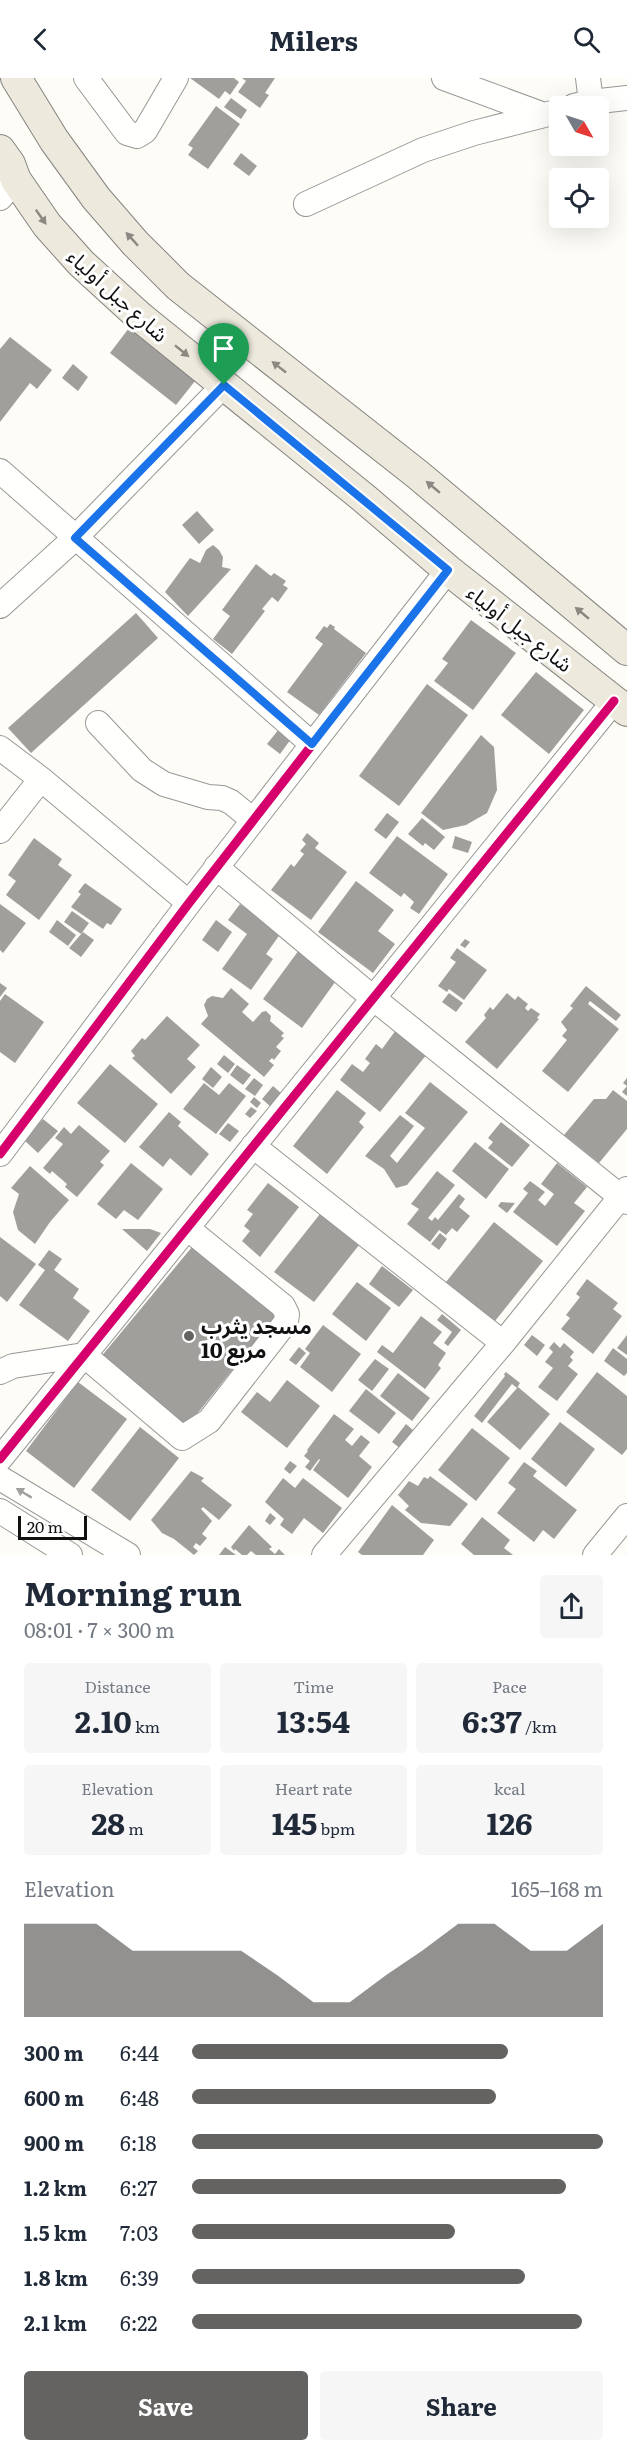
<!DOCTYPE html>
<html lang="en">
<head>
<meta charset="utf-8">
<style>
	body { margin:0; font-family:Literata,"Noto Sans Arabic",serif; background:#f6f6f7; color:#1f2937; height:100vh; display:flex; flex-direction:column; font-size:22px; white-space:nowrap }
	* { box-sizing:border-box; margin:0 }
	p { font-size:20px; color:#747a83 }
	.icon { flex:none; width:33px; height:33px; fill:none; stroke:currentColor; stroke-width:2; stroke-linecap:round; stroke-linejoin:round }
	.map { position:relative; height:1477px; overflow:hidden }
	.sheet { display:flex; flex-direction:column; background:#fff; flex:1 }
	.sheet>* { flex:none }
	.needle { width:39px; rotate:129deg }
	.tools { position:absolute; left:549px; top:18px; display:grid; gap:12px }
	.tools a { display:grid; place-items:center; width:60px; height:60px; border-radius:6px; background:#fff; box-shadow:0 6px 24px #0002; font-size:30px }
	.scale { position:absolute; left:18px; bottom:15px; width:69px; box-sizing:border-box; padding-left:6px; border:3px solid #111; border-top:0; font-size:16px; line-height:21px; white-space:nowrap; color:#111; -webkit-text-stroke:4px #fff; paint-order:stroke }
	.pin { position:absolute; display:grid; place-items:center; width:51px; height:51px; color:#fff; margin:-62px -26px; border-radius:50% 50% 50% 0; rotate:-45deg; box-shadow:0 0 6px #0007 }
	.pin .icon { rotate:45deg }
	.round { display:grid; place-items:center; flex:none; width:63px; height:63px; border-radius:6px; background:#f6f6f7 }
	.head { display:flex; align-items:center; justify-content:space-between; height:102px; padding:0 24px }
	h1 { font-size:33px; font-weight:700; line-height:45px }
	.stats { display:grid; grid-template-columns:repeat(3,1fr); gap:9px; height:102px; padding:6px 24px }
	.stats div { display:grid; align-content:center; border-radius:6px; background:#f6f6f7; text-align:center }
	.stats b { font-size:30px; font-weight:700 }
	.stats small { font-size:16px; font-weight:400 }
	.stats p { font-size:16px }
	.chart { height:168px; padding:12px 24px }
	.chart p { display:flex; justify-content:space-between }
	.chart svg { width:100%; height:108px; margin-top:6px; fill:#646362; opacity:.7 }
	.action { display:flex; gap:12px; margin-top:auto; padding:12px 24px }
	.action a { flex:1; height:69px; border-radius:6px; background:#646362; color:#fff; font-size:24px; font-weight:700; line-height:69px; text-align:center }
	.action a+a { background:#f6f6f7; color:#1f2937 }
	ul { padding:0 24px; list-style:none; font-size:20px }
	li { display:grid; grid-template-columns:96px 72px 1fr; align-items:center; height:45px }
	li i { height:15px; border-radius:8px; background:#646362 }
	header { display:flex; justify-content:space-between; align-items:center; height:78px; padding:0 24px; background:#fff; font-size:27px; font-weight:700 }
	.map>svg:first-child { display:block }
	.building { fill:#a19f9c }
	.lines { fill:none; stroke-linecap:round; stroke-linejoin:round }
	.minor-casing { stroke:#979795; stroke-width:26 }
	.major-casing { stroke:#858482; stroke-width:32 }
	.minor { stroke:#fffffe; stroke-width:24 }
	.major { stroke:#ede9dc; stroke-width:30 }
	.cycleway-casing { stroke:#fff; stroke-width:13 }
	.cycleway { stroke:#d6006c; stroke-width:9 }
	.oneway { fill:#8a8881 }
	.oneway2 { fill:#a0a09f }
	.route-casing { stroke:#fff; stroke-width:12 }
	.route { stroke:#1a73e8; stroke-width:8 }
	.poi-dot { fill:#646362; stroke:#fff; stroke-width:2 }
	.labels { text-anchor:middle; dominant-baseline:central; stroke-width:6; stroke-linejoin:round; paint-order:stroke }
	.street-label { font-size:21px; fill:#111; stroke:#fff }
	.poi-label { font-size:21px; font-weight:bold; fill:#111; stroke:#fff; text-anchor:start }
</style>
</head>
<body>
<header><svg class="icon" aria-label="back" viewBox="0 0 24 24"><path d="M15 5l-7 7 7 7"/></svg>Milers<svg class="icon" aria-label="search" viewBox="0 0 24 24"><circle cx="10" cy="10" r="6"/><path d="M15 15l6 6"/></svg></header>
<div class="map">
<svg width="627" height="1477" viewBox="0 0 627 1477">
	<rect width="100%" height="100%" fill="#fdfcf7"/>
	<path class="building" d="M190 0H234L239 4 230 17 225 13 219 21Z
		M242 0H275L265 15 269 17 260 30 238 14 246 3Z
		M231 20 247 32 241 41 224 29Z
		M216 28 240 46 208 91 188 77 193 70 188 67Z
		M241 75 257 88 249 98 233 86Z
		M132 246 199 298 176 327 110 275Z
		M10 259 52 292 37 311 30 305 0 344V271Z
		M73 286 88 299 78 313 62 300Z
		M197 433 214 452 199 466 182 447Z
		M213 467 219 472 223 479 222 489 231 491 188 538 165 514 190 480 200 485 206 472Z
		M256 486 271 498 274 495 286 503 283 507 288 510 278 524 272 519 262 531 265 533 232 576 213 561 230 538 222 532Z
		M136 535 158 560 31 675 8 650Z
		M471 542 516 575 473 632 434 603 448 585 442 581Z
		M330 546 335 549 334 551 366 575 319 637 287 614 323 566 315 560 324 548 327 550Z
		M536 594 584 632 549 676 501 637Z
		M427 606 468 637 399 728 359 698Z
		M279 651 291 661 280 676 267 666Z
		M481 657 494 669 497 712 487 735 466 747 443 752 421 735Z
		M387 735 399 744 386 761 374 752Z
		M422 740 445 759 434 772 425 765 423 768 408 756Z
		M307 755 319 765 315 770 347 794 311 842 271 812 291 786 294 789 304 776 300 773 306 766 302 762Z
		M397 758 448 796 419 836 410 830 414 824 404 815 401 819 369 795Z
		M455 758 472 764 468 775 452 770Z
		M34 760 62 781 58 787 72 797 39 842 6 817 16 803 8 797Z
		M356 803 394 832 378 853 395 866 373 895 318 854Z
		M85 805 122 831 111 847 107 845 103 851 71 829 81 816 78 814Z
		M0 826 26 845 3 875 0 872Z
		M240 826 281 855 266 876 273 881 251 912 222 891 247 856 228 842Z
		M72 833 89 845 81 856 64 844Z
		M57 842 76 857 68 868 49 854Z
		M216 842 232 854 218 874 202 862Z
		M83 854 94 862 81 879 69 870Z
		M465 861 470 864 465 870 460 867Z
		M457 870 487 892 464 922 449 911 447 914 438 908 456 884 450 880Z
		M299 872 338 900 302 950 263 921Z
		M0 905 7 910 0 919Z
		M586 908 621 937 616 943 590 923 588 926 619 951 568 1014 542 993 567 962 562 958 567 952 561 944 573 930 570 928Z
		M231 910 249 926 242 934 253 944 262 934 266 933 271 938 270 943 284 955 281 958 284 960 276 969 281 973 274 982 272 980 269 983 274 987 264 999 201 946 208 938 204 927 207 921 212 918 223 920Z
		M449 915 463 925 456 934 442 924Z
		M507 915 515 922 518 918 528 926 525 930 528 933 531 930 540 936 537 940 539 941 497 991 465 964 486 940 484 937 490 929 493 932Z
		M5 916 44 944 15 985 0 974V923Z
		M167 938 200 967 187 981 196 989 171 1016 132 980 135 978 131 973 142 960 145 962Z
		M396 952 427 976 380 1034 340 1002 352 986 363 994 370 985 365 981 376 966 382 971Z
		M224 977 235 986 228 995 217 986Z
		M110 986 158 1026 125 1065 77 1025Z
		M237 987 251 997 243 1007 230 997Z
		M211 989 222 999 213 1010 202 1001Z
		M254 1000 263 1007 255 1018 245 1011Z
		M627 1000V1018L622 1014 627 1008 623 1005Z
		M430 1004 468 1034 407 1107 396 1110 384 1091 365 1078 400 1037 414 1048 390 1078 397 1085 425 1050 405 1035Z
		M204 1005 219 1017 229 1005 246 1018 216 1056 183 1031Z
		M273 1008 282 1016 271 1029 262 1021Z
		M337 1012 366 1035 359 1044 364 1049 327 1096 293 1068Z
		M613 1012 627 1023V1051L599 1085 564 1057 594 1021H606Z
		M254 1019 261 1025 257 1030 250 1024Z
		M251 1029 257 1033 250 1040 245 1036Z
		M169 1034 181 1044 178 1048 209 1076 191 1098 170 1080 163 1089 139 1069Z
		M43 1041 58 1053 38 1075 24 1062Z
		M501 1044 530 1067 512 1089 488 1070 493 1064 488 1060Z
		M228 1045 239 1053 230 1064 219 1056Z
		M79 1047 110 1073 100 1084 104 1087 77 1119 65 1109 67 1106 52 1093 50 1096 43 1090 63 1066 55 1060 64 1049 71 1056Z
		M475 1064 509 1091 486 1121 452 1093Z
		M131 1085 163 1111 138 1142 124 1132 116 1141 97 1126Z
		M557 1085 587 1109 574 1125 585 1133 557 1168 513 1134 528 1115 523 1111 530 1103 545 1114 538 1122 545 1128 554 1116 541 1106Z
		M30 1088 69 1122 50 1144 35 1166 18 1152 13 1134 19 1116 11 1110Z
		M437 1093 455 1107 428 1140 432 1143 435 1139 438 1142 459 1116 465 1121 459 1129 470 1138 457 1154 452 1150 446 1157 439 1152 430 1164 407 1146 419 1131 411 1126Z
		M268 1105 299 1129 260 1179 242 1163 250 1153 244 1148 253 1136 247 1132Z
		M501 1124 515 1125 507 1135 498 1128Z
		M320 1136 359 1167 314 1224 274 1194Z
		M494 1144 543 1183 495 1243 446 1204Z
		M122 1151H150L161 1155 147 1173Z
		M440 1155 447 1161 439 1172 431 1166Z
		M0 1159 36 1186 7 1224 0 1218Z
		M192 1169 277 1236 185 1351 100 1280Z
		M49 1172 62 1181 54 1192 79 1211 73 1220 90 1233 68 1263 19 1227 45 1192 38 1187Z
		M382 1188 413 1212 399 1229 369 1206Z
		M587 1201 618 1225 613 1231 622 1238 593 1276 561 1251 570 1240 566 1237 580 1219 576 1216Z
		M357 1204 391 1230 366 1263 332 1236Z
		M442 1236 461 1252 448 1268 444 1265 452 1254 437 1242Z
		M421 1238 442 1254 433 1265 446 1275 438 1287 441 1290 425 1311 377 1274 382 1267 393 1275Z
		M323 1247 361 1276 332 1314 300 1289 310 1275 305 1271Z
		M532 1257 545 1267 537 1278 524 1267Z
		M627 1257V1277L617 1270Z
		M554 1264 560 1270 564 1265 574 1274 570 1279 573 1282 568 1288 578 1296 557 1323 538 1309 553 1290 545 1284 553 1274 549 1270Z
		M299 1269 306 1275 296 1287 289 1282Z
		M613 1270 627 1281V1295L624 1298 604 1283Z
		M375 1281 389 1291 372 1313 358 1302Z
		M506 1294 520 1305 517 1310 512 1306 482 1345 474 1338 505 1298 504 1296Z
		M597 1294 627 1318V1371L622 1377 566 1334Z
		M398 1295 430 1320 412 1343 380 1318Z
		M287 1302 320 1328 287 1370 241 1334 257 1314 270 1324Z
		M78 1304 127 1341 74 1410 26 1373Z
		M518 1309 550 1336 520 1372 487 1344Z
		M366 1311 396 1335 379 1356 349 1333Z
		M334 1336 354 1351 345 1362 352 1368 361 1357 370 1364 359 1378 372 1389 348 1420 313 1392 320 1382 319 1381 310 1393 305 1389 310 1383 304 1378 308 1373 307 1372Z
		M560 1344 595 1371 566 1409 531 1381Z
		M406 1346 414 1353 401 1371 392 1364Z
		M140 1349 179 1380 130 1443 91 1412Z
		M472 1350 510 1380 476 1423 438 1392Z
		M290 1383 297 1388 290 1396 284 1391Z
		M524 1384 537 1393 533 1398 577 1432 554 1461 543 1452 534 1464 497 1435 516 1411 508 1405Z
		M191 1393 204 1400 201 1403 232 1427 219 1442 203 1429 201 1431 212 1443 202 1456 207 1460 200 1468 196 1465 193 1469 198 1473 194 1477 174 1461 162 1455 151 1442Z
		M430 1398 468 1426 450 1448 421 1445 405 1432 409 1428 398 1417 409 1403 418 1408 424 1399 428 1401Z
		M283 1400 295 1410 303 1400 342 1430 323 1455 304 1440 292 1456 280 1447 284 1441 265 1424Z
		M392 1427 434 1462 423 1477H362L358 1474Z
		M270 1435 276 1440 270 1447 265 1443Z
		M482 1439 510 1462 504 1470 513 1477H474L461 1466Z
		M249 1447 272 1469 269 1471 275 1476 279 1471 285 1477H256L251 1473 247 1477H242L235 1471 234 1473 231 1469Z
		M225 1469 236 1477H219Z"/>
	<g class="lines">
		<g class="minor-casing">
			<path id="minor" d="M86 0 127 55 137 58 145 53 176 0
				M444 0 544 37
				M588 0 591 24
				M574 28 591 24 627 20
				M0 120 16 102
				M306 126 423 72 474 55 560 33
				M0 393 312 666
				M0 528 75 460 224 307
				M98 645 142 692 164 706 208 719 222 720 231 724 253 742
				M0 670 41 701 189 825
				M0 753 41 701
				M216 789 373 920 627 1124
				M253 1068 503 1265
				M0 1076 189 825 448 492
				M0 1294 13 1288 84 1277 182 1360 209 1343 286 1244 287 1236 283 1228 187 1150
				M0 1381 614 623
				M0 1400 128 1477
				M0 1433 70 1477
				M324 1477 503 1265 627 1111
				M595 1477 627 1438"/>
		</g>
		<g class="major-casing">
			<path id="major" d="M16 0 54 62 96 120 135 165 178 208 417 396 627 572
				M0 72 10 86 16 102 47 147 81 185 140 239 365 421 448 492 627 633"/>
		</g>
		<use href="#minor" class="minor"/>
		<use href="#major" class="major"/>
		<g class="cycleway-casing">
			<path id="cycleway" d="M0 1076 189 825 448 492
				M0 1381 614 623"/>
		</g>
		<use href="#cycleway" class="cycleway"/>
	</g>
	<defs><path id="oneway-solid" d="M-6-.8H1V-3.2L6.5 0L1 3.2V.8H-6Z" transform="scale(1.5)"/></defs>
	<g class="oneway">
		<use href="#oneway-solid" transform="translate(41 139) rotate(55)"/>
		<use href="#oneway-solid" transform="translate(132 161) rotate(-132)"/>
		<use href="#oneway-solid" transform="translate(182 273) rotate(39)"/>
		<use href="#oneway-solid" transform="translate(279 289) rotate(-142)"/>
		<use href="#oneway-solid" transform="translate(433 409) rotate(-140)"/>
		<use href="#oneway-solid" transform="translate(582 535) rotate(-140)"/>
	</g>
	<use class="oneway2" href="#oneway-solid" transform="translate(24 1415) rotate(-149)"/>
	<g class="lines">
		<g class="route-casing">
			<path id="route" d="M224 307 448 492 312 666 75 460Z"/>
		</g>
		<use href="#route" class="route"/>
	</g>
	<circle class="poi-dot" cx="189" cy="1258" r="6"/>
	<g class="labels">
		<g class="street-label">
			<text transform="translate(119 216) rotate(42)">شارع جبل أولياء</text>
			<text transform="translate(521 549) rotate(38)">شارع جبل أولياء</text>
		</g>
		<g class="poi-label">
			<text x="201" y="1246">مسجد يثرب<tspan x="201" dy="24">مربع 10</tspan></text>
		</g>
	</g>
</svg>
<div class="tools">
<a><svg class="needle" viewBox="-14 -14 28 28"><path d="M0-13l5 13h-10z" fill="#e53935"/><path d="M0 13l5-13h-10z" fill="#747a83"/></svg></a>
<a><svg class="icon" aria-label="locate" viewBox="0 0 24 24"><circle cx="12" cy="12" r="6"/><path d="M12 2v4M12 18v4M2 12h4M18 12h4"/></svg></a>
</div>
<div class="scale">20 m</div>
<div class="pin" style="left:224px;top:307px;background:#1e9e55"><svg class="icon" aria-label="arrive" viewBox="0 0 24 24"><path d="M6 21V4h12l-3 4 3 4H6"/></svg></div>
</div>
<section class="sheet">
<div class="head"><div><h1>Morning run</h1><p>08:01 · 7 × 300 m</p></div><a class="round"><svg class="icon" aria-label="share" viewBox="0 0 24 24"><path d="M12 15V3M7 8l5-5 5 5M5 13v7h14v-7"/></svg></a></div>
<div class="stats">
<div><p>Distance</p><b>2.10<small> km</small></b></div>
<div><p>Time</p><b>13:54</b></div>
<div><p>Pace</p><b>6:37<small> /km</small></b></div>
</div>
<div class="stats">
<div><p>Elevation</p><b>28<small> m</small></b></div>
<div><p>Heart rate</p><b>145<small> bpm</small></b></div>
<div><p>kcal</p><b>126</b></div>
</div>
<div class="chart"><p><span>Elevation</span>165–168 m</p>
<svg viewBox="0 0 160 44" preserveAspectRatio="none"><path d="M0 44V6L10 6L20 6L30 17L40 17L50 17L60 17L70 27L80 38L90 38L100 27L110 17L120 6L130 6L140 17L150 17L160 6V44z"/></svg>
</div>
<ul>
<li><b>300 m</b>6:44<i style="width:77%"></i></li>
<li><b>600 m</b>6:48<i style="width:74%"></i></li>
<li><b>900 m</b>6:18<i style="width:100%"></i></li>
<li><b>1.2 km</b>6:27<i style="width:91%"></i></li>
<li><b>1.5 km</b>7:03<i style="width:64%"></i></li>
<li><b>1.8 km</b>6:39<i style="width:81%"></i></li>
<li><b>2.1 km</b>6:22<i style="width:95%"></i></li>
</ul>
<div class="action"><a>Save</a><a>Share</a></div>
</section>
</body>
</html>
